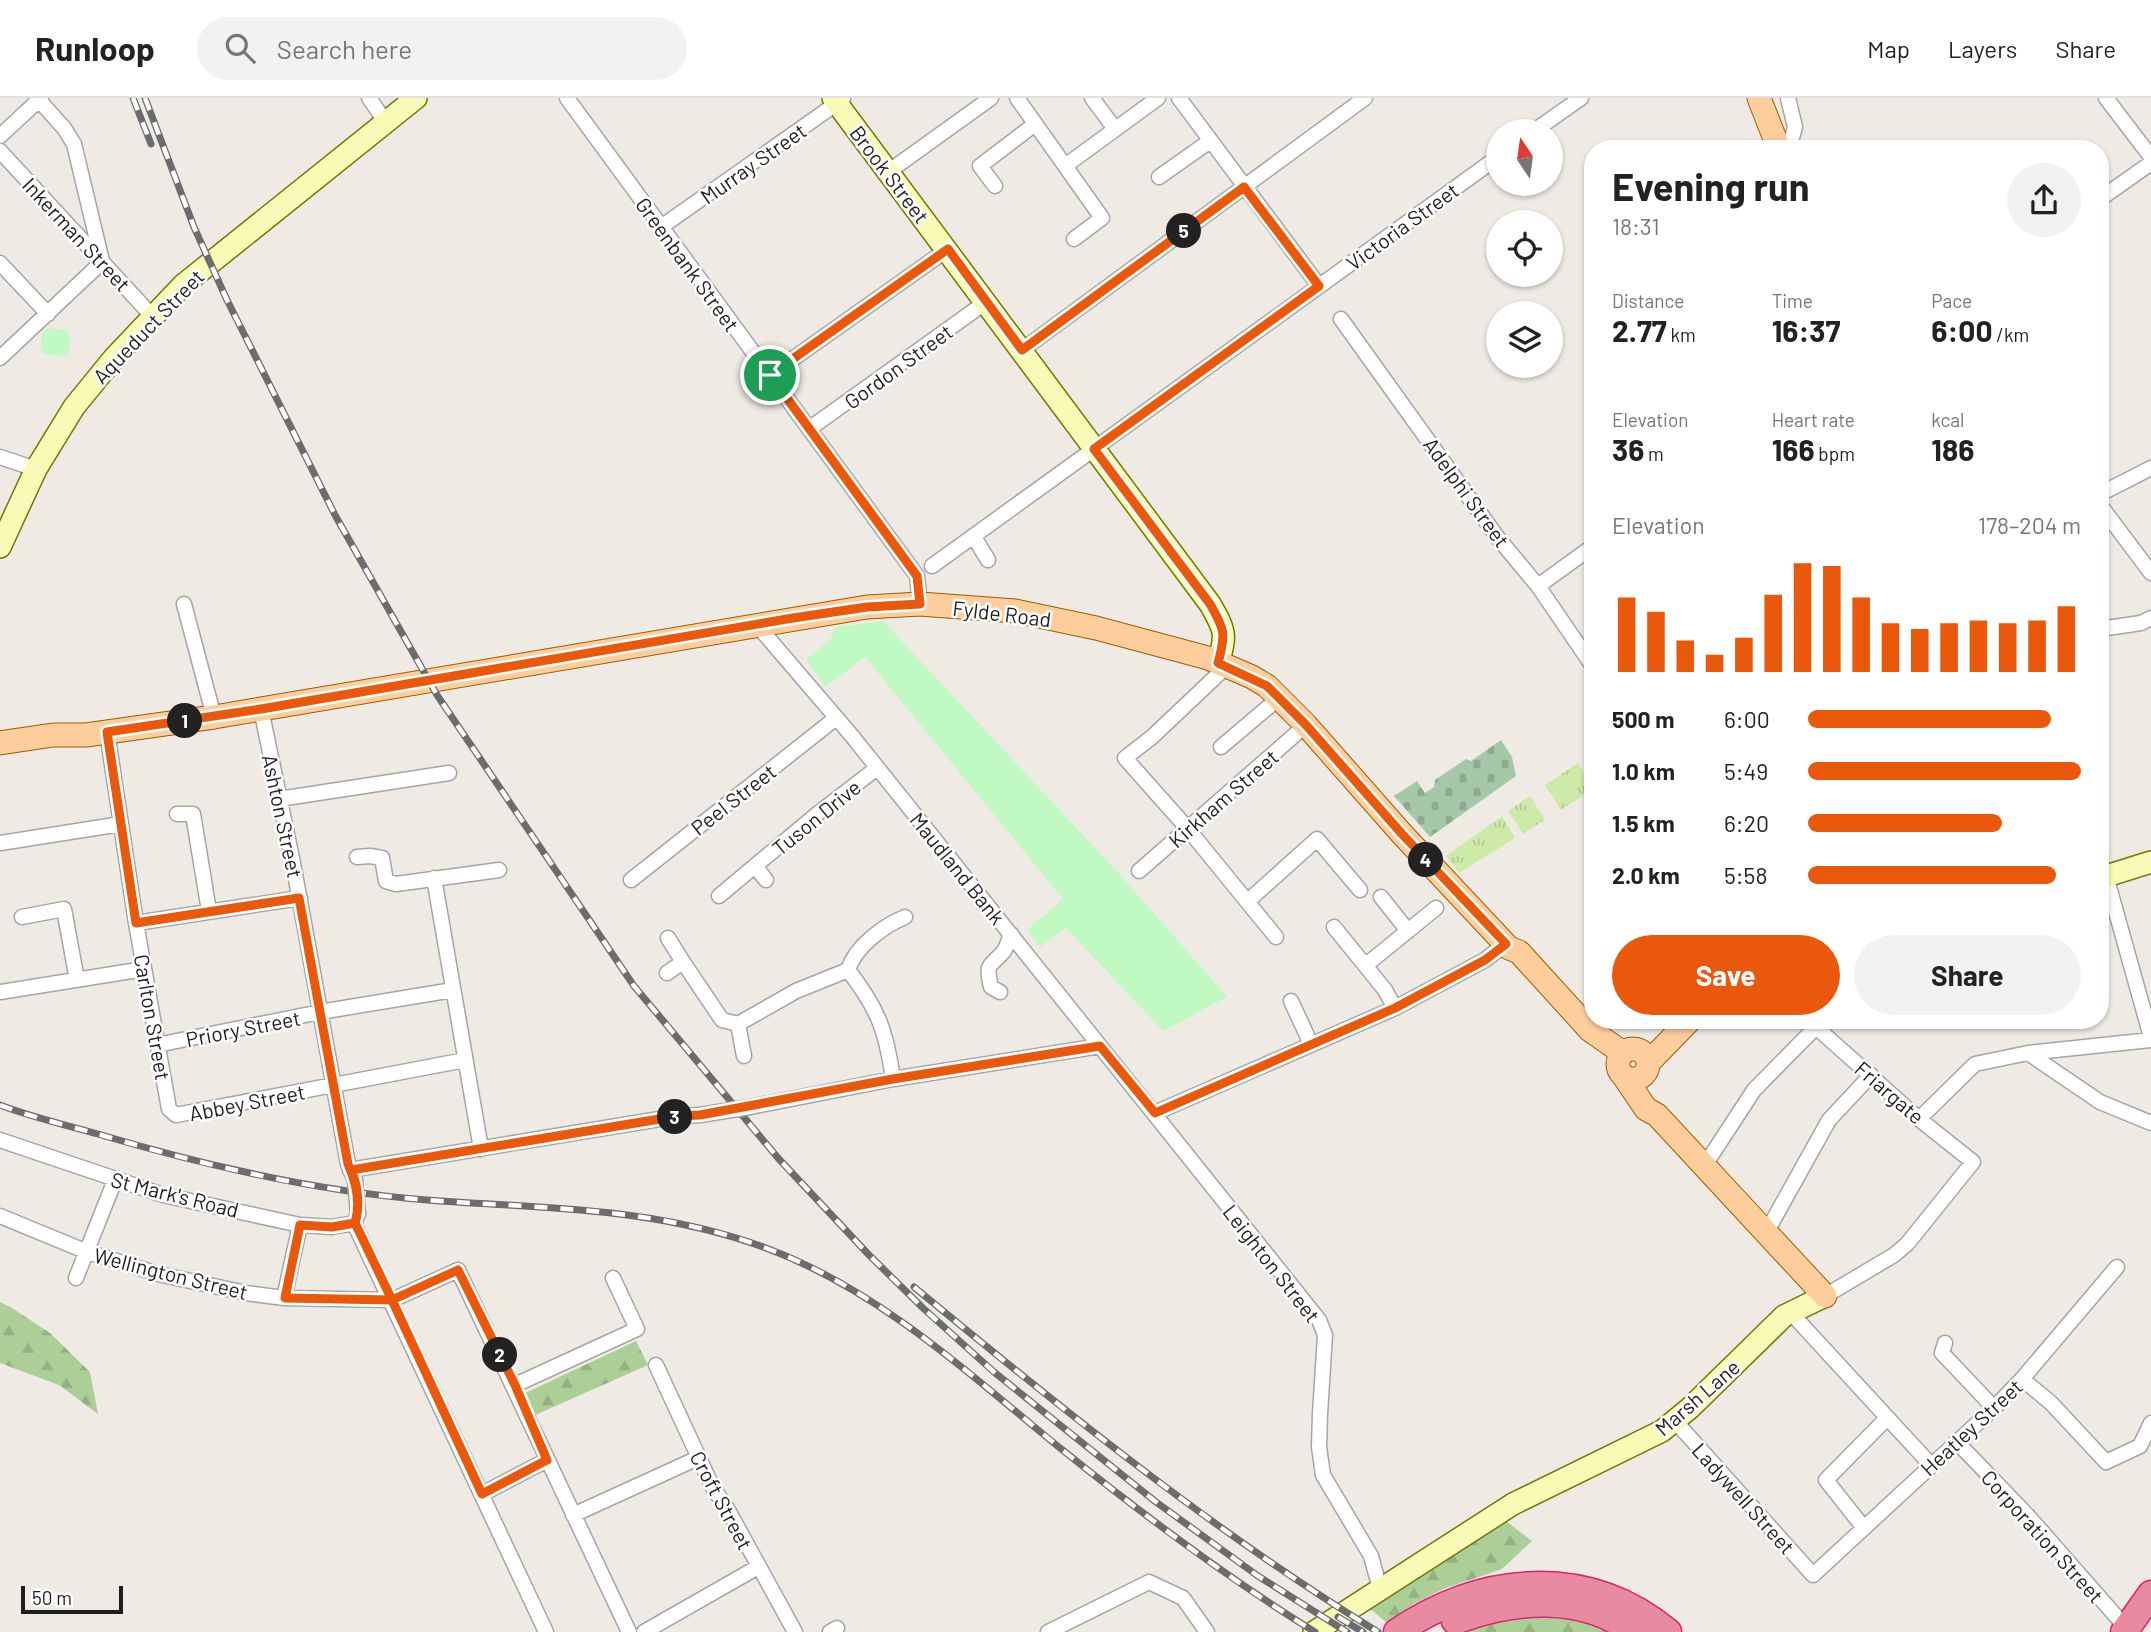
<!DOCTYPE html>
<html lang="en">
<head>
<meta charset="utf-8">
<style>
	body { margin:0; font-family:Barlow,sans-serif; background:#f2f2f2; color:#222; height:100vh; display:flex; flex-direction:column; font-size:26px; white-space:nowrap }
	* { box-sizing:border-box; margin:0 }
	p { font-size:23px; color:#767676 }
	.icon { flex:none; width:38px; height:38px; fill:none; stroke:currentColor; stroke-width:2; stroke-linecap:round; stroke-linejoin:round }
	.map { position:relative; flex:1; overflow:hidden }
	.details { position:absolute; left:1584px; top:42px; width:525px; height:889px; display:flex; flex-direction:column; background:#fff; border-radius:28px; box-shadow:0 2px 5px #0004 }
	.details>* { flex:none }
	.needle { width:46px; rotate:347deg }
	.fabs { position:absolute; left:1486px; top:21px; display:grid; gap:14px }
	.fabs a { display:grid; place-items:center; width:77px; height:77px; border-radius:50%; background:#fff; box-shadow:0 2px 5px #0004; font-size:35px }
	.scale { position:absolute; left:21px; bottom:18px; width:102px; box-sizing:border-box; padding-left:7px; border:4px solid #1e1e1e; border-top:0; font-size:19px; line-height:24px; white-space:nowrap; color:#1e1e1e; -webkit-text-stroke:5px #fff; paint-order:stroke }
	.pin { position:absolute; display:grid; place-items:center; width:60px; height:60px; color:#fff; margin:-30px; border:4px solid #fff; border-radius:50%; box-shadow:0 2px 7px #0007 }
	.km { position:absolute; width:35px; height:35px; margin:-18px; border-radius:50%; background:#222; color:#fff; font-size:19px; line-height:35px; text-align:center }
	.round { display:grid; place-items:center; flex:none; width:74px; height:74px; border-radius:37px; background:#f2f2f2 }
	.head { display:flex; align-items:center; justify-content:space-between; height:119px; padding:0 28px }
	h1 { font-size:38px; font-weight:700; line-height:52px }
	.stats { display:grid; grid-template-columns:repeat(3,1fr); gap:10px; height:119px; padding:7px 28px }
	.stats div { display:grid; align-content:center }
	.stats b { font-size:30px; font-weight:700 }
	.stats small { font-size:19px; font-weight:400 }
	.stats p { font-size:19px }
	.chart { height:196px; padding:14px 28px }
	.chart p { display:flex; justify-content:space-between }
	.chart svg { width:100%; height:126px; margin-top:7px; stroke:#ea580c; stroke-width:6 }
	.primary-button { display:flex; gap:14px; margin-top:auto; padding:14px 28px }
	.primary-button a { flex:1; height:80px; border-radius:42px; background:#ea580c; color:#fff; font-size:28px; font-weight:700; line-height:80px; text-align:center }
	.primary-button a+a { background:#f2f2f2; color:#222 }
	ul { padding:0 28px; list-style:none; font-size:23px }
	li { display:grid; grid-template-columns:112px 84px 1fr; align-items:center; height:52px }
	li i { height:18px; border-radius:9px; background:#ea580c }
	header { display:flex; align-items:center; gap:42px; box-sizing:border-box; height:98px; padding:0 35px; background:#fff; border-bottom:2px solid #e0e0e0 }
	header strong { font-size:33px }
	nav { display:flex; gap:38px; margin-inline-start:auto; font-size:24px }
	.search { width:490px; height:63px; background:#f2f2f2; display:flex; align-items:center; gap:18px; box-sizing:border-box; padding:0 24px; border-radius:38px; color:#767676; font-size:26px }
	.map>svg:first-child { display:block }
	.grass { fill:url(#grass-tufts) }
	.forest { fill:url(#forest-firs) }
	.cemetery { fill:url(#cemetery-stones) }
	.park { fill:#c0fac2 }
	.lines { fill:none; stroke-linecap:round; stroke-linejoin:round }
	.street-casing { stroke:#a5a5a5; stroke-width:17 }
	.secondary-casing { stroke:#717704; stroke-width:24 }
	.primary-casing { stroke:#985d00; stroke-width:25 }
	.highway-casing { stroke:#dc226d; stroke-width:29 }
	.street { stroke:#fff; stroke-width:14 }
	.secondary { stroke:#fafab7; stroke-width:21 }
	.primary { stroke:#fdcd9c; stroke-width:23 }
	.highway { stroke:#e88ba1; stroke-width:26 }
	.rail-casing { stroke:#6c6c6c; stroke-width:7 }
	.rail { stroke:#fff; stroke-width:4.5; stroke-dasharray:13; stroke-linecap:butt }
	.street-bridge-casing { stroke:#a5a5a5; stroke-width:17; stroke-linecap:butt }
	.street-bridge { stroke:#fff; stroke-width:14 }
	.route-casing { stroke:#fff; stroke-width:14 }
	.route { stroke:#ea580c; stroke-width:9 }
	.labels { text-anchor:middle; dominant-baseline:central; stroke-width:5; stroke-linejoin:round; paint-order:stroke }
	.street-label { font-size:21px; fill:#1e1e1e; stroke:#fff }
</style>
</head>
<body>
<header>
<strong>Runloop</strong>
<div class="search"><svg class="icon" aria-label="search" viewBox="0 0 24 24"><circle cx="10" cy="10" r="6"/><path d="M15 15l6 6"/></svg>Search here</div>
<nav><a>Map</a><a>Layers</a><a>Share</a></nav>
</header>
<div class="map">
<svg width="2151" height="1534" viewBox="0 0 2151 1534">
	<defs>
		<pattern id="grass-tufts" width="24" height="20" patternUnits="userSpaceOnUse" patternTransform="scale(1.75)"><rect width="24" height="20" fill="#cdeaa9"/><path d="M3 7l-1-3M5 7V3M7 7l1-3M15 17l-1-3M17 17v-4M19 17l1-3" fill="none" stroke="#b0c891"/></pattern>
		<pattern id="forest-firs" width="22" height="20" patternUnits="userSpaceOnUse" patternTransform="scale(1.75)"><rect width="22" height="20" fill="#accf98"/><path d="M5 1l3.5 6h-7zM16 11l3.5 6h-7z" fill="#94b183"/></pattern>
		<pattern id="cemetery-stones" width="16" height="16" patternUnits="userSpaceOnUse" patternTransform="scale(1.75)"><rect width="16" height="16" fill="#a5c8a8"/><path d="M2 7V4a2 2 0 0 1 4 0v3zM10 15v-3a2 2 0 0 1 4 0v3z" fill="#8eab90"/></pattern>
	</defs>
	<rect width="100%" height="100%" fill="#efebe4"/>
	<path class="grass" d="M1578 665 1592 688V692L1561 712 1545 687Z
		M1530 698 1545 722 1523 736 1508 713Z
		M1502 718 1515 740 1459 775 1446 758Z"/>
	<path class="forest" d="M0 1204 12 1210 50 1235 90 1274 98 1316 59 1287 0 1265Z
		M636 1243 648 1267 533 1318 523 1296Z
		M1502 1420 1532 1443 1502 1471 1443 1491 1414 1506 1387 1525 1368 1509Z
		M1519 1516 1586 1520 1618 1534H1460Z"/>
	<path class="cemetery" d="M1501 642 1512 659 1516 678 1430 739 1394 698 1417 683 1425 695 1434 689 1435 682 1466 661 1471 663Z"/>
	<path class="park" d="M47 230 65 232 71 240 67 258 43 256C39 246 40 239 47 230Z
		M883 523 1122 779 1227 899 1163 933 1066 830 1040 849 1027 832 1063 801 865 559 826 589 806 562 830 542 836 529Z"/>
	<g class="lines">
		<g class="street-casing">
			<path id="street" d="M37 0 64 30 74 46 102 163
				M369 0 385 23
				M567 0 917 478 920 506
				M1017 0 1102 120 1074 141
				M1092 0 1115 31
				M1179 0 1319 188
				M2106 0 2151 59
				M1534 33 1581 0
				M0 38 41 0
				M1779 50 1792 40 1795 29 1788 0
				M0 53 153 219
				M1065 68 1158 0
				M888 74 991 0
				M1159 79 1210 43
				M995 88 980 68 1035 26
				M2100 101 2151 65
				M661 129 843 1
				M0 165 48 216
				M1341 221 1498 440 1538 488 1592 567
				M1022 252 1365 0
				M0 260 102 164
				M770 277 948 151
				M809 331 986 204
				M0 359 36 371
				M2100 396 2151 370
				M2100 407 2151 475
				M974 439 988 462
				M932 468 1498 59
				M1538 488 1592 449
				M184 506 214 619
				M757 527 852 638 1319 1222 1325 1237 1320 1316 1319 1349 1323 1377 1371 1458 1380 1491
				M2100 531 2141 525 2151 520
				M1227 568 1152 639 1125 660 1188 731 1276 839
				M261 611 293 765 348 1066 355 1082
				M107 634 136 825 169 1011 176 1017 465 962
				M1221 649 1279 600
				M279 701 449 675
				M177 716H193L209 813
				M0 745 121 726
				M357 759 370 758 382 760 386 783 396 786 499 772
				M2100 766 2106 778 2151 939
				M755 768 766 782
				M1139 773 1306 627
				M434 780 481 1051
				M631 782 836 620
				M719 798 816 717 877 670
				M1381 799 1408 833
				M1248 803 1317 741 1360 792
				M22 819 64 811 77 882
				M136 825 300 800
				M1334 829 1385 892 1395 910
				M683 864 722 922 738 926 796 893 848 872C855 849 883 828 905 819
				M1366 867 1436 810
				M848 872C878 911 886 932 893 981
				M667 875 683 864 668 840
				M0 894 144 871
				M1000 894 991 889C985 863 990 870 1004 853 1007 848 1009 841 1011 836
				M1291 903 1311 946
				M1808 922 1919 1021 1973 1064 1907 1146 1894 1157 1825 1198
				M738 926 744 958
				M157 947 320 914 453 892
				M2028 955 2100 1004 2151 1025
				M750 1009 893 981 1100 948
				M1155 1015 1395 910 1485 862 1505 846
				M1919 1021 1975 966 2028 955 2151 942
				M0 1042 163 1097 300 1127 332 1129 354 1125
				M1705 1067 1754 992 1815 930
				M350 1072 678 1018 700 1017
				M358 1116 354 1125 546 1534
				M0 1118 85 1153 158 1176 246 1195 284 1200 392 1202 458 1172 629 1534
				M1766 1135 1829 1022 1871 977
				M76 1180 115 1082
				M284 1200 300 1127
				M1791 1215 1931 1367
				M1945 1245 1942 1255 1994 1310
				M656 1267 712 1388 728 1412 795 1534
				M2022 1281 2051 1305 2106 1364 2140 1348 2151 1325
				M515 1287 637 1231 613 1180
				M1675 1323 1813 1477 1994 1310 2022 1281 2117 1169
				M1956 1343 2029 1419 2129 1533
				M482 1396 547 1362
				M573 1417 698 1360
				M1864 1430 1826 1382 1887 1320
				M644 1534 758 1469
				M830 1534 837 1530
				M1048 1534 1149 1484 1183 1500 1207 1534"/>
		</g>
		<g class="secondary-casing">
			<path id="secondary" d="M833 0 1210 506C1225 532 1227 536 1218 565
				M0 449 36 371 74 309 114 260 183 187 416 0
				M2100 780 2151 764
				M1314 1534 1513 1406 1662 1333 1690 1310 1784 1218 1825 1198"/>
		</g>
		<g class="primary-casing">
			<path id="primary" d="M1759 0 1779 51
				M0 645 53 637H86L214 619 867 509 920 506 1015 513 1096 530 1208 560 1252 579 1267 588 1306 627 1402 736 1509 850 1519 854 1590 932 1623 955
				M1618 966a15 15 0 1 1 30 0a15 15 0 1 1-30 0Z
				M1648 965 1690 922
				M1623 977 1646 1011 1657 1017 1825 1198"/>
		</g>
		<g class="highway-casing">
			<path id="highway" d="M1455 1523C1513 1501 1581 1495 1634 1534
				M1397 1534C1481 1477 1586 1466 1668 1534
				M2124 1534 2151 1496"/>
		</g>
		<use href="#street" class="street"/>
		<use href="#secondary" class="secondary"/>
		<use href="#primary" class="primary"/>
		<use href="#highway" class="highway"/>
		<g class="rail-casing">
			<path id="rail" d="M133 0 151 46
				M145 0 194 129 227 202 335 417 437 597 634 888 778 1060 869 1157 924 1211 994 1274 1156 1404 1258 1478 1347 1534
				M0 1007C31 1019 66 1027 98 1036 206 1068 315 1093 427 1102 544 1111 653 1108 766 1150 879 1192 968 1275 1060 1350 1142 1416 1226 1479 1315 1534
				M914 1189C1063 1312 1213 1433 1378 1534
				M1338 1519 1363 1534"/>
		</g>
		<use href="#rail" class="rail"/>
		<g class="street-bridge-casing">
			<path id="street-bridge" d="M700 1017 750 1009
				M355 1082 358 1116"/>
		</g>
		<use href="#street-bridge" class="street-bridge"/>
	</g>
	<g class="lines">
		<g class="route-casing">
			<path id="route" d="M770 277 917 478 920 506 867 509 793 520 261 611 107 634 136 825 299 800 348 1066C356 1084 361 1105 355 1125L392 1202 458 1172 515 1287 547 1362 482 1396 392 1202 285 1200 300 1127 332 1129 355 1125C360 1109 358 1087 351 1072L678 1018 700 1017 893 981 1100 948 1155 1015 1395 910 1485 862 1506 846 1402 736 1306 627 1267 588 1218 565C1226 536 1225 532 1210 506L1094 351 1319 188 1244 89 1022 252 948 151 770 277"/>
		</g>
		<use href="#route" class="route"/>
	</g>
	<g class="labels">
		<g class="street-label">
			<text transform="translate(753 65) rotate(-35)">Murray Street</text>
			<text transform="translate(890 76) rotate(53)">Brook Street</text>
			<text transform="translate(1402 128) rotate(-36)">Victoria Street</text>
			<text transform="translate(77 136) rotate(47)">Inkerman Street</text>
			<text transform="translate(688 166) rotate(54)">Greenbank Street</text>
			<text transform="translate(148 228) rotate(-46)">Aqueduct Street</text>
			<text transform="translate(898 268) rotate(-36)">Gordon Street</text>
			<text transform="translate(1467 394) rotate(54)">Adelphi Street</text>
			<text transform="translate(1002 515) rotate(7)">Fylde Road</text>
			<text transform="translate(1223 700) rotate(-41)">Kirkham Street</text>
			<text transform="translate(733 701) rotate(-38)">Peel Street</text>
			<text transform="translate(283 718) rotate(78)">Ashton Street</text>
			<text transform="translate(816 719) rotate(-39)">Tuson Drive</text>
			<text transform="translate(958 770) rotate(51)">Maudland Bank</text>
			<text transform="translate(153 919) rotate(80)">Carlton Street</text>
			<text transform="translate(243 930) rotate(-11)">Priory Street</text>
			<text transform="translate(1890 994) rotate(41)">Friargate</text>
			<text transform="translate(247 1004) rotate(-11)">Abbey Street</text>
			<text transform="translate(175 1096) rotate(14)">St Mark's Road</text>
			<text transform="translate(1272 1165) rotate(52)">Leighton Street</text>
			<text transform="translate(171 1175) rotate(14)">Wellington Street</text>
			<text transform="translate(1697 1299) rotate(-41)">Marsh Lane</text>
			<text transform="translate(1971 1329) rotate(-43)">Heatley Street</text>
			<text transform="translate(1744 1400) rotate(48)">Ladywell Street</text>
			<text transform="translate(722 1402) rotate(62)">Croft Street</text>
			<text transform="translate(2043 1438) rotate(48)">Corporation Street</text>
		</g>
	</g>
</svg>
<div class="fabs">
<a><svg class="needle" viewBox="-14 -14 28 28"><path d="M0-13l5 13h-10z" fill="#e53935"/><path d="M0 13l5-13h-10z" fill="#767676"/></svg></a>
<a><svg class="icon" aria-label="locate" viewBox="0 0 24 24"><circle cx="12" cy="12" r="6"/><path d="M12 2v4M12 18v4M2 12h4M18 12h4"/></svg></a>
<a><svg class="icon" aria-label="layers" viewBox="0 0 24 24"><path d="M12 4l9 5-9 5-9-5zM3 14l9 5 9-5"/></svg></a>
</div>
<div class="scale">50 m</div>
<div class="pin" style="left:770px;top:277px;background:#1e9e55"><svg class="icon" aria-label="arrive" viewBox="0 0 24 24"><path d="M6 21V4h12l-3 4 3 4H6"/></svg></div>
<b class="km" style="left:185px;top:623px">1</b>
<b class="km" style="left:500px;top:1257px">2</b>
<b class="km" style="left:675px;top:1019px">3</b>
<b class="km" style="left:1426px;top:762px">4</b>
<b class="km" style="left:1184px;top:133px">5</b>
<section class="details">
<div class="head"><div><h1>Evening run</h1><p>18:31</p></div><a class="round"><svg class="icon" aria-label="share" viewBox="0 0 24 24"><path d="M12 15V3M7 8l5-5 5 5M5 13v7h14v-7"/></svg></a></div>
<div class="stats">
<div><p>Distance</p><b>2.77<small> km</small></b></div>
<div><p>Time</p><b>16:37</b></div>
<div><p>Pace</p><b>6:00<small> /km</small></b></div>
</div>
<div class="stats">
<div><p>Elevation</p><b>36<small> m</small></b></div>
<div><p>Heart rate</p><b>166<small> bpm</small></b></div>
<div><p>kcal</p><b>186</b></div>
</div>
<div class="chart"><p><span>Elevation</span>178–204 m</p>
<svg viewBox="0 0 160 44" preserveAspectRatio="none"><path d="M5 44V18M15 44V23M25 44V33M35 44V38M45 44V32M55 44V17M65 44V6M75 44V7M85 44V18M95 44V27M105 44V29M115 44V27M125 44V26M135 44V27M145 44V26M155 44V21"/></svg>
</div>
<ul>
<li><b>500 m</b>6:00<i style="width:89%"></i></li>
<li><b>1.0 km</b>5:49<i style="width:100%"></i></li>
<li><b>1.5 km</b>6:20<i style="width:71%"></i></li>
<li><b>2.0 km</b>5:58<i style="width:91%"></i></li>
</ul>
<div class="primary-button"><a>Save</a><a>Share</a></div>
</section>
</div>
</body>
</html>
